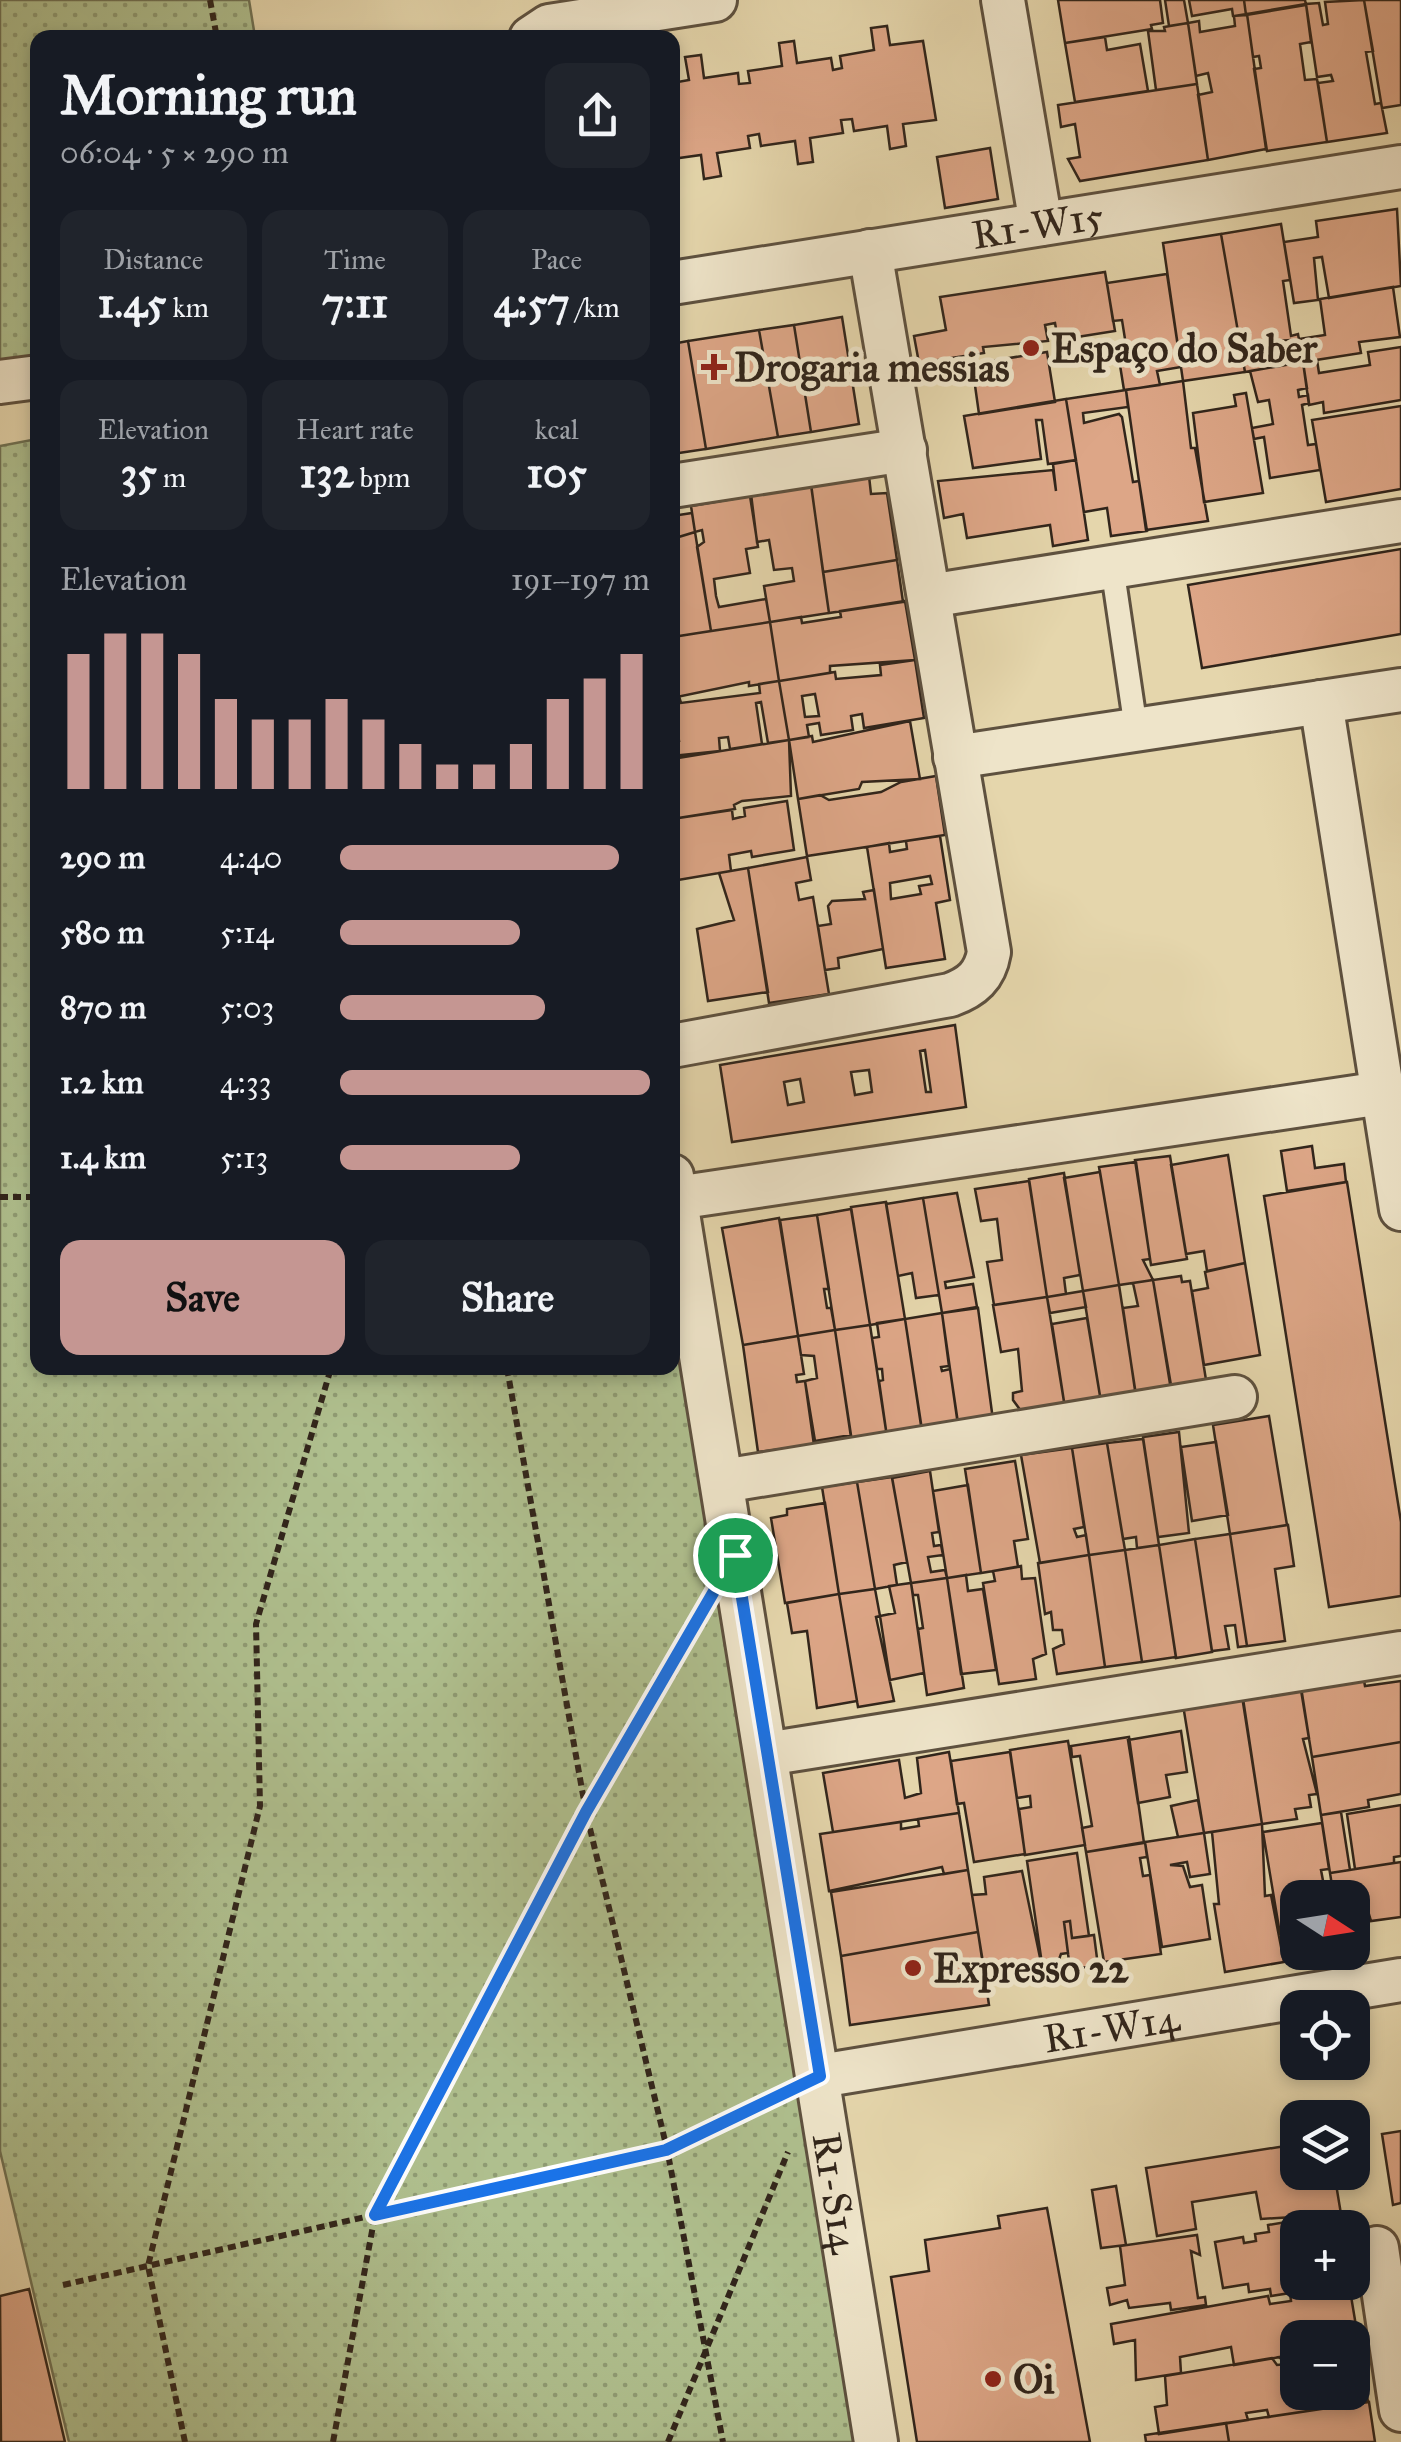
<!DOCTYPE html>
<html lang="en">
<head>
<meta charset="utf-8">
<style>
	body { margin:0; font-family:"IM FELL Great Primer",serif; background:#20242c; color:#f1f3f6; height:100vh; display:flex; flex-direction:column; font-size:38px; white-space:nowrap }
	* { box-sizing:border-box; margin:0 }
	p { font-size:32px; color:#9ea1a6 }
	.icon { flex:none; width:55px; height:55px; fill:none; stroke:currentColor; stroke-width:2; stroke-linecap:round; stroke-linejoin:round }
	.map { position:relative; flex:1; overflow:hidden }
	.side { position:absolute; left:30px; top:30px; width:650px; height:1345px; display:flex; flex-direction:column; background:#171b24; border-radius:20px; box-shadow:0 5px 15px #0003 }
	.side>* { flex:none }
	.needle { width:65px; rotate:102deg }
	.fabs { position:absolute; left:1280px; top:1880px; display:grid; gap:20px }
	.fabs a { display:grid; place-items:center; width:90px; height:90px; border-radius:20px; background:#171b24; box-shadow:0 5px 15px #0003; font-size:50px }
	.pin { position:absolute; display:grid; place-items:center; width:85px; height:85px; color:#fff; margin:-42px; border:5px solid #fff; border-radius:50%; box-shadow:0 2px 10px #0007 }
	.round { display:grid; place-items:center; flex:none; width:105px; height:105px; border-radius:20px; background:#20242c }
	.summary { display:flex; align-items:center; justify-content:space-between; height:170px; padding:0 30px }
	h1 { font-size:55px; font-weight:700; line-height:75px }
	.metrics { display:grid; grid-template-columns:repeat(3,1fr); gap:15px; height:170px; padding:10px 30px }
	.metrics div { display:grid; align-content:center; border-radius:20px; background:#20242c; text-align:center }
	.metrics b { font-size:42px; font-weight:700 }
	.metrics small { font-size:28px; font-weight:400 }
	.metrics p { font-size:28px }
	.chart { height:280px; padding:20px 30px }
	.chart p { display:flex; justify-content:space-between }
	.chart svg { width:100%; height:180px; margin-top:10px; stroke:#c59692; stroke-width:6 }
	.button { display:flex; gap:20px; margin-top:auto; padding:20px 30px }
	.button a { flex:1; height:115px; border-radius:20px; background:#c59692; color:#111; font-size:40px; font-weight:700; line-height:115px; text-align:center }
	.button a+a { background:#20242c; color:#f1f3f6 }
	ul { padding:0 30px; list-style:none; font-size:32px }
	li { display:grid; grid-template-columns:160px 120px 1fr; align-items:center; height:75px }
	li i { height:25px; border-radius:12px; background:#c59692 }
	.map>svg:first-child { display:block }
	.green { fill:url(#green-dots); stroke:#707254; stroke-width:2.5 }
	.building { fill:#dda687; stroke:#31251b; stroke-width:2.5; fill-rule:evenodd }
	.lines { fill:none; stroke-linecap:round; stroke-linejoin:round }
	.lane-casing { stroke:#5e513f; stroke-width:28 }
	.street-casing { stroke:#5e513f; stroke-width:48 }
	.path { stroke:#31251b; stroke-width:6; stroke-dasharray:8 5; stroke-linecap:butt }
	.lane { stroke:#eee4c9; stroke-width:22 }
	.street { stroke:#eee4c9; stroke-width:42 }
	.route-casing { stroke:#fff; stroke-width:20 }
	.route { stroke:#1a73e8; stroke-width:12 }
	.poi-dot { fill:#8f2418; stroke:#eee4c9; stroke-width:4 }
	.labels { text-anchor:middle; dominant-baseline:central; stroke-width:10; stroke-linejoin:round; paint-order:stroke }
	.street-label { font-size:40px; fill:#31251b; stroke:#eee4c9 }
	.poi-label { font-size:40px; font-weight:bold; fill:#31251b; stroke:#eee4c9; text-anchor:start }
</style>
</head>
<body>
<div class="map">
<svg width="1401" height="2442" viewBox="0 0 1401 2442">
	<defs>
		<pattern id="green-dots" width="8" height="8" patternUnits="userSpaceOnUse" patternTransform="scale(2.5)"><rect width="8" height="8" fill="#afbf8e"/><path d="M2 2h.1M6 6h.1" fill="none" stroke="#8f9b73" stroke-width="1.8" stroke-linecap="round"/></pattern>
	</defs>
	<rect width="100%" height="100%" fill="#e5d6ac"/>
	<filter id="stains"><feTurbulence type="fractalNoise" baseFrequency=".002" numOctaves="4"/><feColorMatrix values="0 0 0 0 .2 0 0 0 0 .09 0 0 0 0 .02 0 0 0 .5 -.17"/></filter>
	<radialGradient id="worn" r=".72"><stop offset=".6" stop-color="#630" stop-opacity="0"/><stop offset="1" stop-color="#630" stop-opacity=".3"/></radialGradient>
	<path class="green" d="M0 0H249L255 37 38 38 37 358 0 363Z
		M37 439 38 1368H672L673 1271 854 2442H69L0 2151V446Z"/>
	<path class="building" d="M1058 0H1160L1163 23 1151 25 1152 29 1065 43Z
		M1165 0H1184L1188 23 1169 26Z
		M1189 0H1244L1246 15 1233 16 1232 9 1192 16Z
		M1244 0H1305L1306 5 1246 15Z
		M1364 0 1373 51 1366 52 1375 104 1381 103 1387 133 1327 142 1318 83 1333 81 1331 75 1317 77 1306 4 1319 3 1323 25 1328 24 1325 2Z
		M1364 0H1401V105L1382 108Z
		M1306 4 1311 42 1300 44 1305 80 1317 79 1327 142 1267 151 1254 69 1261 68 1259 56 1253 57 1247 14Z
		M1247 14 1266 149 1208 160 1198 95 1212 92 1208 73 1196 76 1188 23 1199 21 1200 32 1235 26 1234 16Z
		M1188 23 1197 84 1156 90 1148 31H1165L1164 27Z
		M887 26 890 45 923 41 936 120 903 124 906 146 890 149 887 126 854 131 852 119 841 120 843 133 810 138 813 162 798 164 795 141 761 146 759 134 748 136 750 148 717 153 721 176 704 179 701 155 672 159V83L689 80 685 57 701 55 704 78 738 73 739 84 750 83 748 71 782 66 779 43 794 41 797 63 831 58 833 70 842 68 840 56 874 50 871 28Z
		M1105 37 1107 50 1140 44 1148 91 1075 102 1065 43Z
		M1197 84 1208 160 1080 181 1068 159 1080 157 1075 124 1061 127 1058 105Z
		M990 148 998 199 945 208 937 157Z
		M1397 209 1401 286 1329 298 1322 257 1314 258 1318 300 1294 303 1284 242 1318 237 1316 221Z
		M1281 224 1290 280 1283 281 1291 336 1298 334 1303 362 1245 372 1221 234ZM1290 340 1291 348 1279 349 1278 341Z
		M1221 234 1245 372 1183 381 1163 243Z
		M1105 272 1115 331 1058 340 1055 323 1045 325 1048 341 983 347 984 353 919 363 914 336 946 330 940 297Z
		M1167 274 1181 367 1157 371 1160 385 1124 390 1119 359 1128 358 1122 320 1113 321 1107 283Z
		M1393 287 1400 337 1359 342 1361 353 1303 362 1299 339 1325 335 1320 299Z
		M842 317 859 424 811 432 794 325Z
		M794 325 811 432 778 437 759 330Z
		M759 330 778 437 706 449 688 341Z
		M688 341 706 449 672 454V344Z
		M1401 347V400L1324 413 1323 402 1309 405 1303 362 1317 360 1319 373 1370 365 1368 352Z
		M1047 352 1055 402 979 414 972 364Z
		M1303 362 1307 388 1298 390 1299 397 1308 395 1309 403 1302 405 1308 445 1316 444 1320 470 1270 478 1264 437 1254 439 1252 428 1273 424 1269 400 1258 402 1250 371Z
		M1183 381 1191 448H1195L1208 521 1146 530 1126 390Z
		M1126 390 1128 407 1083 413 1084 423 1119 414 1122 417 1133 482 1139 481 1147 531 1111 536 1107 508 1084 512 1066 399Z
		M1246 393 1263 493 1204 502 1193 413 1236 406 1234 395Z
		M1066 399 1076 460 1048 464 1042 420H1036L1041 459 973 468 964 416Z
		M1401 406V489L1326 502 1312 420Z
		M1076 460 1088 540 1053 546 1050 525 967 538 963 514 944 518 938 481 1053 470 1056 491 1053 464Z
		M869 476 871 494 887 493 897 560 823 572 811 484Z
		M811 485 829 613 770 622 764 586 794 581 792 568 774 570 769 540 757 542 751 494Z
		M750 496 758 547 746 549 750 573 714 579 716 596 719 607 766 599 770 622 711 631 697 547 704 542 702 530 695 532 691 506Z
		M692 513 695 532 672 539V516Z
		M695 532 711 631 679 636 677 623H672V539Z
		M1401 549V634L1202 668 1188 585Z
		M897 560 903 602 829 613 823 572Z
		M905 601 915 660 830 666V673L779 681 770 622 801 617 802 623 841 617 840 611Z
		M770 622 779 681 749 686V682L672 698V637Z
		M915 660 924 718 864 728 862 714 851 716 853 730 821 735 819 723 807 725 809 737 789 740 779 681 835 672 836 679 881 675 880 665ZM815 694 819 716 805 717 802 696Z
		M779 681 789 740 768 743 761 702 756 703 762 744 730 749 728 737 719 738 720 751 672 756V742L679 741 672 698 679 696 681 703 760 693 759 684Z
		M910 721 920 779 862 782 859 789 798 799 789 740 812 736 813 742Z
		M789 740 791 796 742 801 734 805 735 809 672 819V759Z
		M936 776 945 835 807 856 798 799 820 795 829 800 881 792 901 782Z
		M787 801 794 850 752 857 751 851 729 855 731 871 672 881V819L732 810 733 819 745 816 744 808Z
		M940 836 950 900 936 903 945 959 886 968 867 847 889 843 890 852 907 849 906 841ZM930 876 932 884 919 886 921 894 891 899 890 883Z
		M807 857 811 880 796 883 799 900 813 897 829 994 769 1003 748 868Z
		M748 868 768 992 708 1001 697 929 734 920 719 873Z
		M874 890 883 949 838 958 839 968 825 970 818 926 831 924 828 906 832 901 865 899 863 892Z
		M955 1025 966 1107 732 1142 720 1065ZM925 1050 931 1092H926L920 1051ZM869 1070 872 1092 855 1095 851 1072ZM800 1079 804 1102 788 1105 784 1082Z
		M1312 1146 1315 1168 1344 1164 1346 1182 1287 1191 1281 1151Z
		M1228 1155 1245 1263 1207 1271 1204 1251 1186 1254 1171 1165Z
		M1170 1156 1187 1259 1151 1265 1135 1160Z
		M1136 1162 1150 1259 1143 1260 1153 1280 1119 1285 1099 1167Z
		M1100 1172 1119 1285 1083 1291 1064 1178Z
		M1064 1173 1080 1275 1064 1278 1066 1294 1047 1297 1029 1179Z
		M1029 1181 1047 1297 994 1305 987 1262 1002 1260 997 1219 981 1221 975 1189Z
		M1347 1182 1401 1522V1596L1329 1607 1264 1196Z
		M957 1193 974 1277 945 1282 946 1288 973 1284 977 1307 942 1313 923 1198Z
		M923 1198 939 1295 916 1298 912 1273 898 1276 886 1204Z
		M886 1202 905 1319 870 1325 851 1207Z
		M851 1209 870 1325 835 1330 817 1215Z
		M817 1215 829 1289H824L827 1308H831L835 1330 798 1336 780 1220Z
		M779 1218 798 1336 743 1345 722 1228Z
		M1245 1263 1260 1355 1204 1365 1192 1291 1208 1288 1205 1272Z
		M1181 1276 1182 1282 1190 1281 1207 1386 1171 1390 1153 1280Z
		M1153 1280 1172 1391 1136 1397 1123 1308 1138 1306 1133 1283Z
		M1119 1285 1136 1395 1101 1402 1083 1291Z
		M1083 1291 1086 1307 1050 1313 1047 1297Z
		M1047 1297 1065 1408 1024 1415 1013 1400V1393L1022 1391 1018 1349 1001 1352 993 1305Z
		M978 1308 993 1420 958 1425 942 1313Z
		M942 1313 949 1366 941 1367 942 1371 950 1369 958 1423 922 1430 905 1319Z
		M1087 1318 1101 1402 1065 1408 1052 1324Z
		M905 1319 922 1432 887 1437 879 1381 883 1380 882 1369H877L872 1338 879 1337 877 1323Z
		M870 1325 887 1437 852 1444 835 1330Z
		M835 1330 851 1435 815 1441 805 1381 817 1378 814 1356 801 1355 798 1336Z
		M798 1336 804 1374 796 1375 797 1382 805 1381 814 1445 758 1452 743 1345Z
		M1269 1416 1287 1525 1230 1534 1213 1425Z
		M1179 1432 1189 1533 1158 1537 1143 1437Z
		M1143 1439 1159 1545 1137 1548 1136 1537 1123 1539 1107 1443Z
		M1216 1442 1228 1515 1192 1521 1181 1447Z
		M1107 1443 1125 1550 1089 1555 1072 1448Z
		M1072 1448 1084 1527 1074 1529 1077 1537 1086 1535 1089 1555 1040 1563 1021 1455Z
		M1015 1461 1028 1539 1014 1541 1018 1567 981 1573 965 1469Z
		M930 1471 939 1532 932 1533 934 1546 941 1545 943 1555 928 1557 931 1572 945 1570 947 1578 911 1583 892 1478Z
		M892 1477 907 1562 894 1565 897 1585 875 1589 857 1482Z
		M857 1482 875 1589 839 1594 822 1487Z
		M968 1485 981 1573 947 1578 933 1491Z
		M825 1503 839 1594 785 1603 771 1518 787 1515V1509Z
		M1288 1525 1294 1566 1275 1569 1285 1641 1247 1646 1230 1534Z
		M1230 1534 1247 1646 1238 1647 1235 1625 1225 1626 1229 1649 1212 1651 1195 1539Z
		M1195 1539 1212 1652 1176 1658 1159 1545Z
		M1159 1545 1176 1657 1142 1662 1125 1550Z
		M1125 1550 1142 1662 1105 1667 1089 1555Z
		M1089 1555 1105 1667 1057 1674 1053 1649 1064 1644 1062 1630H1053L1051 1612 1045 1614 1038 1563Z
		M1021 1566 1022 1579 1035 1578 1046 1654 1033 1659 1036 1679 999 1684 983 1583 995 1581 993 1571Z
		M966 1575 968 1591 983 1589 996 1670 961 1674 947 1578Z
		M947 1578 964 1688 927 1695 918 1629 923 1628 918 1595H913L911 1583Z
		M911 1583 924 1673 890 1680 880 1616 895 1613 889 1586Z
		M875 1589 880 1616 876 1617 894 1701 858 1707 839 1594Z
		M839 1594 857 1701 817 1708 807 1631 792 1633 787 1603Z
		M1360 1658 1365 1686 1401 1681V1742L1312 1757 1300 1684Z
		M1301 1687 1309 1738 1303 1739 1317 1794 1309 1795 1311 1807 1295 1809 1297 1819 1262 1824 1242 1696Z
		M1242 1692 1262 1824 1204 1833 1183 1705Z
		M1181 1731 1187 1772 1166 1775 1170 1797 1138 1803 1128 1740Z
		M1129 1737 1144 1843 1086 1852 1082 1828 1092 1826 1080 1756 1072 1757 1071 1746Z
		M1068 1741 1085 1845 1025 1855 1019 1809 1031 1807 1030 1796 1017 1798 1010 1750Z
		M1401 1742V1794L1368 1800 1369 1807 1321 1815 1312 1757Z
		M949 1752 959 1813 833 1832 823 1773 899 1760 905 1798 921 1793 917 1758Z
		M1010 1752 1025 1854 974 1862 964 1803 957 1804 951 1761Z
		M1198 1800 1204 1833 1178 1837 1171 1806Z
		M1401 1805V1856L1394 1857V1863L1355 1869 1347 1814Z
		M1341 1812 1350 1870 1330 1873 1321 1815Z
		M959 1813 968 1870 944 1874 942 1867 829 1891 820 1834 901 1822V1829L919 1826 918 1819Z
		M1322 1823 1329 1869 1321 1870 1324 1886 1332 1887 1334 1898H1298V1931L1280 1934 1263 1832Z
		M1262 1824 1265 1896 1271 1895 1284 1962 1225 1972 1214 1904H1219L1212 1832Z
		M1204 1833 1210 1874 1190 1877 1187 1862 1170 1865 1183 1866 1190 1887 1202 1885 1210 1939 1162 1947 1145 1842Z
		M1145 1842 1147 1857 1140 1858 1143 1876 1150 1875 1161 1954 1104 1962 1086 1852Z
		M1077 1853 1089 1936 1072 1938 1070 1921 1064 1922 1068 1953 1061 1954 1058 1962 1042 1964 1027 1861Z
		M1401 1862V1917L1371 1921 1368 1911H1364L1367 1927 1352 1930V1898H1334L1330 1873Z
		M968 1870 978 1932 841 1956 831 1892Z
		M1022 1871 1043 1972 986 1981 972 1895 986 1894 984 1877Z
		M1070 1921 1072 1938 1094 1935 1098 1966 1070 1969 1064 1922Z
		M978 1932 989 2005 850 2025 841 1956Z
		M1401 2131V2203L1393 2205 1382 2134Z
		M1298 2144V2172H1334L1341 2214 1261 2219 1256 2192 1192 2202 1196 2229 1157 2236 1146 2168Z
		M1116 2186 1126 2245 1101 2248 1092 2190Z
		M1047 2208 1090 2442H917L891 2277 929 2271 925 2240 1000 2228 998 2216Z
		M1316 2217 1318 2228H1298V2282H1327L1328 2287 1271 2296 1270 2289 1249 2292 1248 2284 1223 2288 1215 2242 1243 2237 1244 2243 1256 2241 1255 2234 1269 2232 1268 2225Z
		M1197 2235 1200 2255 1191 2251 1198 2298 1205 2297 1206 2305 1171 2310 1170 2303 1129 2308 1127 2300 1110 2305 1107 2288 1125 2285 1120 2246Z
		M1349 2284 1359 2344 1352 2345V2338H1298V2354L1234 2365 1231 2347 1180 2357 1181 2373 1136 2380 1135 2340 1114 2344 1111 2324 1268 2296 1270 2304 1291 2301 1290 2293Z
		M29 2289 65 2442H1L0 2296Z
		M1359 2344 1368 2402 1269 2417 1267 2410 1246 2413 1248 2420 1159 2434 1155 2407 1167 2405 1165 2376 1272 2358 1277 2365 1287 2364 1279 2357 1298 2354V2392H1352V2345Z
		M1369 2402 1375 2442H1229L1226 2423Z
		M1226 2423 1229 2442H1146L1145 2435Z"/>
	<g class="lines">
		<g class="lane-casing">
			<path id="lane" d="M1112 566 1136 729"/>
		</g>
		<g class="street-casing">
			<g id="street">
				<path d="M1003 0 1041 224"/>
				<path d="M531 38 549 26 715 0"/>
				<path id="s1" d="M672 283 1401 167"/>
				<path d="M0 382 38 377"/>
				<path d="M672 486 905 450"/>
				<path d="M929 596 1401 521"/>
				<path d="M1321 702 1401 1209"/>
				<path d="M955 757 1401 690"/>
				<path d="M672 1046 950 995C972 987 985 976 989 952L870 251"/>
				<path id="s2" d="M672 1176 876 2442"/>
				<path d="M676 1198 1382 1093"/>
				<path d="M723 1481 1235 1397"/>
				<path d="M766 1754 1401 1653"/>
				<path id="s3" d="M820 2076 1401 1980"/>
				<path d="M1377 2248 1401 2410"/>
			</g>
		</g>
		<path class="path" d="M210 0 217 38
			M0 1197H38
			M507 1368 586 1812 667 2149 723 2442
			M63 2285 667 2149 779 2096
			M185 2442 148 2266 260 1806 256 1624 331 1368
			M333 2442 375 2215 586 1812 702 1612
			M668 2442 788 2152"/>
		<use href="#lane" class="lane"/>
		<use href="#street" class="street"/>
	</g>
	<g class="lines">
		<g class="route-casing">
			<path id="route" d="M735 1555 820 2076 666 2150 375 2215 586 1812Z"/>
		</g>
		<use href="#route" class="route"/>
	</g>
	<g class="poi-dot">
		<circle cx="1031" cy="348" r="10"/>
		<path d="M709 352h10v10h10v10h-10v10h-10v-10h-10v-10h10z"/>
		<circle cx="913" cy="1968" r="10"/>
		<circle cx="993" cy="2379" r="10"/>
	</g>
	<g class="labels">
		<g class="street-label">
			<text stroke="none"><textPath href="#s1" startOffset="370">R1-W15</textPath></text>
			<text stroke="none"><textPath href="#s3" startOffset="295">R1-W14</textPath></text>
			<text stroke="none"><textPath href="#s2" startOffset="1030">R1-S14</textPath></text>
		</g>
		<g class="poi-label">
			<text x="1051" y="348">Espaço do Saber</text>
			<text x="734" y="367">Drogaria messias</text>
			<text x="933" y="1968">Expresso 22</text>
			<text x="1013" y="2379">Oi</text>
		</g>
	</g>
	<rect width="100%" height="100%" filter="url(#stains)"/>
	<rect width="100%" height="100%" fill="url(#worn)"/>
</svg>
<div class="fabs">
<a><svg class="needle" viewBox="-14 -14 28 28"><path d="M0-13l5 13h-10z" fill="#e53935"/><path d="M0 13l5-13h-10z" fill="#9ea1a6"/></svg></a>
<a><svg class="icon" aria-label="locate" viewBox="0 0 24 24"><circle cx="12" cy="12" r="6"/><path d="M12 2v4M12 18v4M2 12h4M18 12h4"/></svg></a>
<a><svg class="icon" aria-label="layers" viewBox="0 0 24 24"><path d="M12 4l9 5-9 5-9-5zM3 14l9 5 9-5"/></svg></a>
<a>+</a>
<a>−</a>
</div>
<div class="pin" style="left:735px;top:1555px;background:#1e9e55"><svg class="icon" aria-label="arrive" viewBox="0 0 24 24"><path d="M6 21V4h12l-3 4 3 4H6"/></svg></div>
<section class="side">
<div class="summary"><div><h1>Morning run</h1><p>06:04 · 5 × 290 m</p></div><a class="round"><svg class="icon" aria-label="share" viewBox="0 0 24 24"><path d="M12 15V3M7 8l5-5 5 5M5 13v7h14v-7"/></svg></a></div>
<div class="metrics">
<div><p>Distance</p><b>1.45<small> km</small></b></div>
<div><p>Time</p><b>7:11</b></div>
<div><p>Pace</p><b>4:57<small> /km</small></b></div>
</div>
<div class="metrics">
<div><p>Elevation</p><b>35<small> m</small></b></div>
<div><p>Heart rate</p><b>132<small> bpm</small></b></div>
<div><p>kcal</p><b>105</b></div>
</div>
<div class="chart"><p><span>Elevation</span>191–197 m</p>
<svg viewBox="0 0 160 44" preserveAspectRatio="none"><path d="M5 44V11M15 44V6M25 44V6M35 44V11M45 44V22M55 44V27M65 44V27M75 44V22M85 44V27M95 44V33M105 44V38M115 44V38M125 44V33M135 44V22M145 44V17M155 44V11"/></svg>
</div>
<ul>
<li><b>290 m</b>4:40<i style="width:90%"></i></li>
<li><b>580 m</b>5:14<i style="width:58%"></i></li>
<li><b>870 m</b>5:03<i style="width:66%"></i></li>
<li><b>1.2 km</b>4:33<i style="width:100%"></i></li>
<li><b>1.4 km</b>5:13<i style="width:58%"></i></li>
</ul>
<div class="button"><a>Save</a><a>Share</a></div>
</section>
</div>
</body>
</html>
